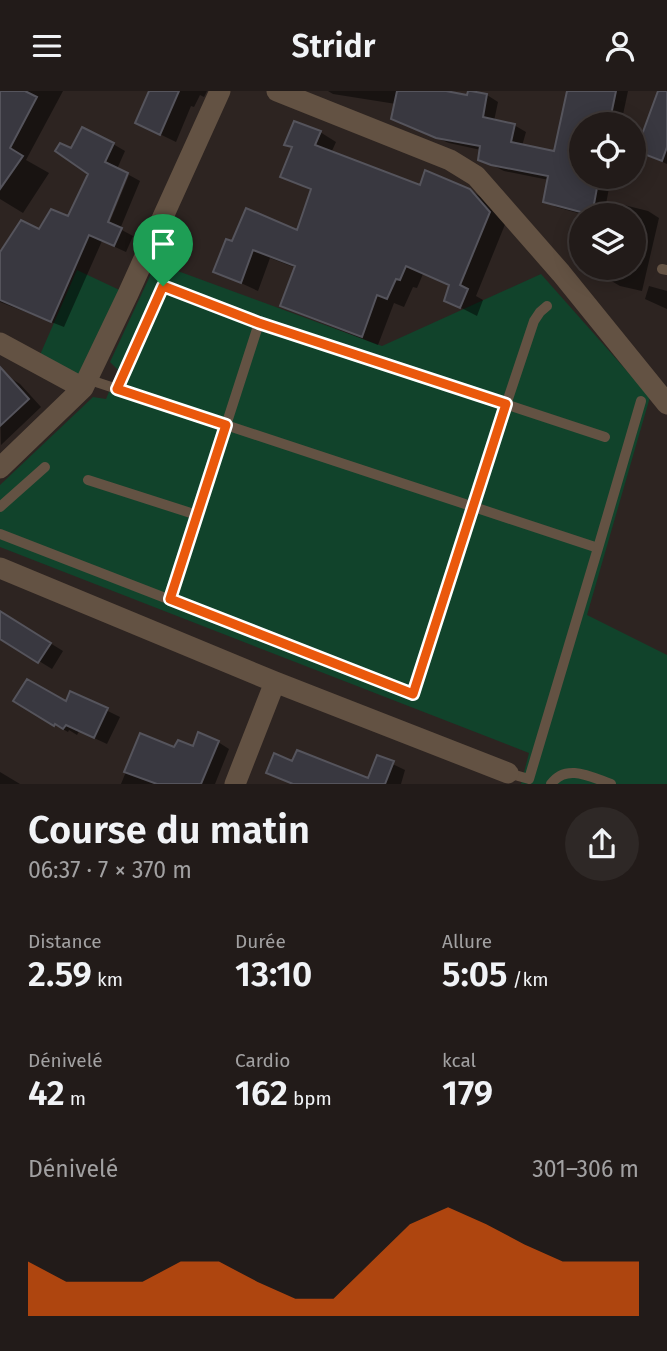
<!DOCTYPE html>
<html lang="fr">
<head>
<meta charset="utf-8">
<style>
	body { margin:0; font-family:"Fira Sans",sans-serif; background:#2e2826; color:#f1f3f6; height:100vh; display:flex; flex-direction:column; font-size:26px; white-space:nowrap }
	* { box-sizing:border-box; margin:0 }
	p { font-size:23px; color:#a2a1a2 }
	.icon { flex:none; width:38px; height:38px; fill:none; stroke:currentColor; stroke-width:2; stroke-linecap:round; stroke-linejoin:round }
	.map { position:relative; height:693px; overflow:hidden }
	.sheet { display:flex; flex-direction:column; background:#221b19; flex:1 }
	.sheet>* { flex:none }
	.tools { position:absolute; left:569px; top:21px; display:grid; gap:14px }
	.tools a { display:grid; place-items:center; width:77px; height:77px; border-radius:50%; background:#221b19; box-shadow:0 4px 18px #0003,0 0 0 2px #3f3938; font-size:35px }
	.pin { position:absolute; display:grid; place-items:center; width:60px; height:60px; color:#fff; margin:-72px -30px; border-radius:50% 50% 50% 0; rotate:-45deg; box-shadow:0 0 7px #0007 }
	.pin .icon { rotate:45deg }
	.round { display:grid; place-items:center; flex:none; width:74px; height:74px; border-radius:37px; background:#2e2826 }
	.summary { display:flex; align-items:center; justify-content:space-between; height:119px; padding:0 28px }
	h1 { font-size:38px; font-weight:600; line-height:52px }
	.figures { display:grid; grid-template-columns:repeat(3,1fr); gap:10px; height:119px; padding:7px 28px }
	.figures div { display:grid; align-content:center }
	.figures b { font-size:35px; font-weight:600 }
	.figures small { font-size:19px; font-weight:400 }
	.figures p { font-size:19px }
	.chart { height:196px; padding:14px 28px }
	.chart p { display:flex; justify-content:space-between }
	.chart svg { width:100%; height:126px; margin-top:7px; fill:#ea580c; opacity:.7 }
	header { display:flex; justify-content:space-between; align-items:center; height:91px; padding:0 28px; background:#221b19; font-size:32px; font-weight:600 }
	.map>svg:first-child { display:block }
	.green { fill:#11432b }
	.shadow { fill:#0007 }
	.building { fill:#393840; stroke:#55545c; stroke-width:2 }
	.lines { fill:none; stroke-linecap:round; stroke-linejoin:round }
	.service { stroke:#635243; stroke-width:10 }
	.minor { stroke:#635243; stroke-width:21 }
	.route-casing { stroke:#fff; stroke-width:14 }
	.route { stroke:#ea580c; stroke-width:9 }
</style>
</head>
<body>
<header><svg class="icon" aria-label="menu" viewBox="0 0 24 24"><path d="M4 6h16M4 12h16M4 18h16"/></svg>Stridr<svg class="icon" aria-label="person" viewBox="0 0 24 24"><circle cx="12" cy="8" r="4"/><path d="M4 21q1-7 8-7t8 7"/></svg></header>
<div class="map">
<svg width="667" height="693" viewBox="0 0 667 693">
	<rect width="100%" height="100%" fill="#2d2421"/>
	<path class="green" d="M156 172 382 255 541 183 650 306 587 524 667 564V693H521L529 662 0 456V394L93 306 106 308 118 279 110 271Z
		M77 179 128 203 83 297 36 273Z"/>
	<path class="shadow" d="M0 0H63L26 69 49 82 23 122 0 108Z
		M151 0H207L204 6 200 4 194 16 191 15 176 51 137 32Z
		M328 0H437L468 6 469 1 487 4 498 11 494 30 514 34 526 41 522 55 555 62 568 0H628L621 33H581V86H611L604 124H585L556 116 545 110 549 89 504 80 480 68 481 59 449 52 404 34 393 28 396 13 333 3Z
		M667 13V73L639 60Z
		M320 41 336 51 331 62 421 96 469 99 486 109 506 131 476 205 483 209 477 225 446 209 451 195 423 183 417 197 413 196 404 216 394 212 378 254 299 223 282 214 296 177 270 167 258 200 215 180 233 153 298 141 312 100 282 85 293 57 286 53Z
		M113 53 125 60 117 78 103 138 106 140 129 84 140 90 120 138 133 145 126 161 102 150 64 236 0 211V164L68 127 90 82 72 59Z
		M620 113 648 120 659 127 642 200 620 195 608 188 610 177H634V124H616Z
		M649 195 667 200V218L645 208Z
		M7 285 20 293 41 316 1 354 0 292Z
		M0 525 19 533 63 560 52 578 0 546Z
		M71 602 120 626 107 653 79 640 77 644 69 639 68 641 15 610 67 613Z
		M141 644 175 658H194L218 651 229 658 215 693H121Z
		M378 666 405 679 401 693H292L268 681 293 672 369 689Z
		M0 681 20 693H0Z"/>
	<path class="building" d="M0 0H25L37 6 10 57 23 65 0 98Z
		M149 0H179L160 44 135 32Z
		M397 0H446L467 4 468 0H471L487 3 483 26 515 33 511 51 554 60 567 0H616L610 29 603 28 602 33H581V86H599L592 124 543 111 548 85 491 74 478 69 480 55 436 47 391 28Z
		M658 0H667V56L662 70 636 60Z
		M294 30 321 40 315 54 420 94 425 79 470 98 490 121 460 194 468 198 460 217 444 210 449 194 406 175 400 189 396 188 387 208 377 204 362 246 280 215 295 175 253 159 241 192 213 181 226 148 232 150 246 117 297 139 311 98 280 86 292 56 284 54Z
		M82 36 114 52 105 71 128 82 108 131 122 137 114 155 89 144 51 231 0 209V161L21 129 39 138 51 118 68 125 88 83 55 60 60 52 71 57Z
		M0 276 29 308 0 335Z
		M0 520 51 552 38 572 0 548Z
		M27 588 66 610 70 600 108 617 94 647 66 634 63 638 55 633 54 635 13 610Z
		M198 641 219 650 201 693H157L124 681 140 642 174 656 178 649 193 655Z
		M297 659 368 687 377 664 394 670 385 693H293L266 682 274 662 292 670Z"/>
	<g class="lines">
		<path class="service" d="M662 178 667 179
			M87 288 598 457 529 688 508 682
			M117 298 163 196 259 232 605 346
			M88 389 197 424
			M0 416 45 376
			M0 443 413 603 472 416 534 230 540 221 547 215
			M598 457 641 310
			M170 508 259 232
			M551 693C566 672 591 686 611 693"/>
		<path class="minor" d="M277 0 450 69 476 85 561 182 667 313
			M0 252 83 297
			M0 377 83 297 128 203 220 0
			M0 477 275 591 508 682
			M235 693 275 591"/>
	</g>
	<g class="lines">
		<g class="route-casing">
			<path id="route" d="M163 195 259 232 506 313 413 603 170 508 226 334 117 298Z"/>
		</g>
		<use href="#route" class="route"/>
	</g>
</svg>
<div class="tools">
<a><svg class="icon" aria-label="locate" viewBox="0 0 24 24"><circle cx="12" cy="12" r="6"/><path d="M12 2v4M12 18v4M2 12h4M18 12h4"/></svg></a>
<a><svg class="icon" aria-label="layers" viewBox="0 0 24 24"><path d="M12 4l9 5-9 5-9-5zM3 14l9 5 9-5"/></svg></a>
</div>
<div class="pin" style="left:163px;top:195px;background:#1e9e55"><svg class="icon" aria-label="arrive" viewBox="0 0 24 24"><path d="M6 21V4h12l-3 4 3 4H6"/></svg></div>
</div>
<section class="sheet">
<div class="summary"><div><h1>Course du matin</h1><p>06:37 · 7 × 370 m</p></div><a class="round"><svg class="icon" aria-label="share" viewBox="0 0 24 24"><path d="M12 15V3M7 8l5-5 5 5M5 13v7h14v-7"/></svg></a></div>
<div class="figures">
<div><p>Distance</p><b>2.59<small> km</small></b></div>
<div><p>Durée</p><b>13:10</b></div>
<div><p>Allure</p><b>5:05<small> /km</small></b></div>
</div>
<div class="figures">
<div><p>Dénivelé</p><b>42<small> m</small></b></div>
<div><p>Cardio</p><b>162<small> bpm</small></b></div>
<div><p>kcal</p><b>179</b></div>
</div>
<div class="chart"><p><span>Dénivelé</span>301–306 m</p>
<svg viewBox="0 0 160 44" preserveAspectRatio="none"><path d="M0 44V25L10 32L20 32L30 32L40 25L50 25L60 32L70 38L80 38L90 25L100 12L110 6L120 12L130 19L140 25L150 25L160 25V44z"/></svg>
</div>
</section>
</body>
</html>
